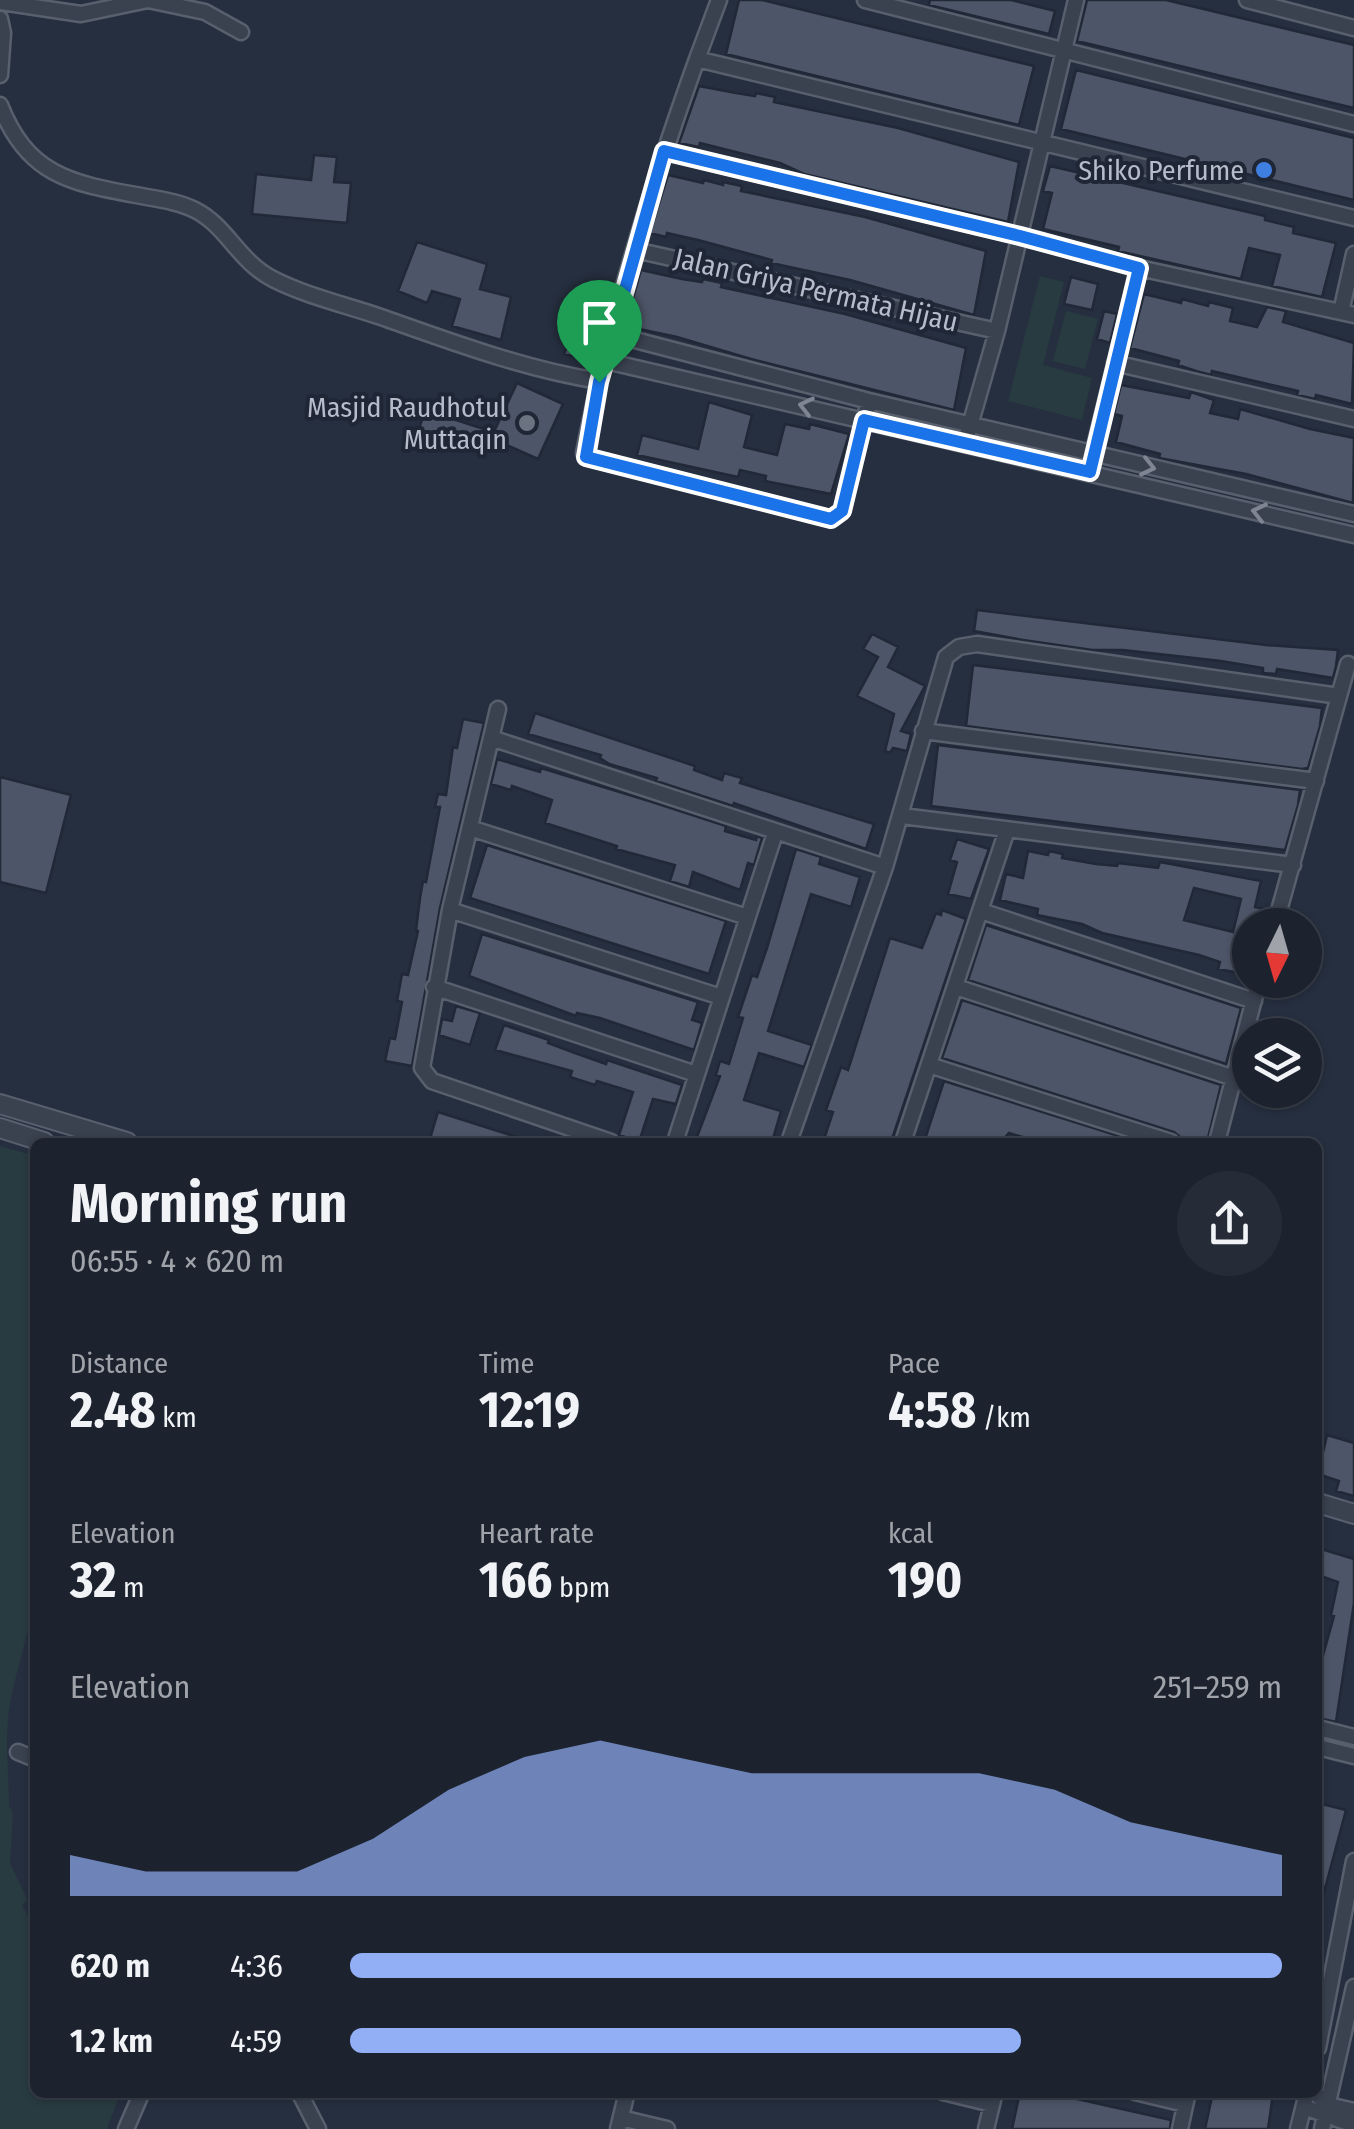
<!DOCTYPE html>
<html lang="en">
<head>
<meta charset="utf-8">
<style>
	body { margin:0; font-family:"Fira Sans Condensed",sans-serif; background:#252b37; color:#f1f3f6; height:100vh; display:flex; flex-direction:column; font-size:38px; white-space:nowrap }
	* { box-sizing:border-box; margin:0 }
	p { font-size:32px; color:#a0a4aa }
	.icon { flex:none; width:55px; height:55px; fill:none; stroke:currentColor; stroke-width:2; stroke-linecap:round; stroke-linejoin:round }
	.map { position:relative; flex:1; overflow:hidden }
	.panel { position:absolute; left:30px; top:1138px; width:1292px; height:960px; display:flex; flex-direction:column; background:#1c232f; border-radius:15px; box-shadow:0 2px 8px #0004,0 0 0 2px #3a404b }
	.panel>* { flex:none }
	.needle { width:65px; rotate:185deg }
	.tools { position:absolute; left:1232px; top:908px; display:grid; gap:20px }
	.tools a { display:grid; place-items:center; width:90px; height:90px; border-radius:50%; background:#1c232f; box-shadow:0 2px 8px #0004,0 0 0 2px #3a404b; font-size:50px }
	.pin { position:absolute; display:grid; place-items:center; width:85px; height:85px; color:#fff; margin:-102px -42px; border-radius:50% 50% 50% 0; rotate:-45deg; box-shadow:0 0 10px #0007 }
	.pin .icon { rotate:45deg }
	.round { display:grid; place-items:center; flex:none; width:105px; height:105px; border-radius:52px; background:#252b37 }
	.headline { display:flex; align-items:center; justify-content:space-between; height:170px; padding:0 40px }
	h1 { font-size:55px; font-weight:700; line-height:75px }
	.stats { display:grid; grid-template-columns:repeat(3,1fr); gap:15px; height:170px; padding:10px 40px }
	.stats div { display:grid; align-content:center }
	.stats b { font-size:50px; font-weight:700 }
	.stats small { font-size:28px; font-weight:400 }
	.stats p { font-size:28px }
	.chart { height:280px; padding:20px 40px }
	.chart p { display:flex; justify-content:space-between }
	.chart svg { width:100%; height:180px; margin-top:10px; fill:#92aef4; opacity:.7 }
	ul { padding:0 40px; list-style:none; font-size:32px }
	li { display:grid; grid-template-columns:160px 120px 1fr; align-items:center; height:75px }
	li i { height:25px; border-radius:12px; background:#92aef4 }
	.map>svg:first-child { display:block }
	.green { fill:#283b40 }
	.building { fill:#4d5568; stroke:#212837; stroke-width:2.5; fill-rule:evenodd }
	.lines { fill:none; stroke-linecap:round; stroke-linejoin:round }
	.minor-casing { stroke:#585f6d; stroke-width:19 }
	.tertiary-casing { stroke:#585f6d; stroke-width:22 }
	.minor { stroke:#3a414f; stroke-width:14 }
	.tertiary { stroke:#3a414f; stroke-width:18 }
	.oneway { stroke:#7f8593 }
	.route-casing { stroke:#fff; stroke-width:20 }
	.route { stroke:#1a73e8; stroke-width:12 }
	.shop-dot { fill:#3f7fe0; stroke:#1f2635; stroke-width:4 }
	.worship-dot { fill:#6b7280; stroke:#1f2635; stroke-width:4 }
	.labels { text-anchor:middle; dominant-baseline:central; stroke-width:8; stroke-linejoin:round; paint-order:stroke }
	.poi-label { font-size:28px; fill:#b7bcca; stroke:#1f2635; text-anchor:end }
	.street-label { font-size:28px; fill:#b7bcca; stroke:#1f2635 }
</style>
</head>
<body>
<div class="map">
<svg width="1354" height="2129" viewBox="0 0 1354 2129">
	<rect width="100%" height="100%" fill="#262f3f"/>
	<path class="green" d="M1040 276 1064 282 1043 365 1092 378 1082 420 1008 401Z
		M1066 311 1098 319 1085 369 1053 361Z
		M0 1146 35 1156V1556L29 1571 35 1575C35 1619 18 1661 10 1704 4 1737 9 1773 9 1806L13 1813 10 1863 27 1899 22 1906 35 1927V1984L32 1991 35 1994V2092L120 2093 107 2129H0Z"/>
	<path class="building" d="M739 0H762L1034 66 1019 125 726 54Z
		M930 0H1011L1055 11 1049 34 929 5Z
		M1087 0H1166L1354 45V108L1077 41Z
		M1076 70 1354 138V200L1061 129Z
		M699 86 736 93 755 96 756 93 775 97 774 102 898 128 1019 162 1008 222 804 174 780 163 700 143 699 147 679 143Z
		M314 155 337 157 334 182 351 183 347 223 252 214 256 174 311 180Z
		M1050 166 1265 216V220L1294 227 1293 233 1336 243 1322 297 1272 286 1280 255 1249 248 1241 279 1118 251 1119 247 1043 229 1052 193 1043 191Z
		M668 175 703 183 704 180 723 185V182L742 186 741 191 865 217 986 251 974 315 850 280 771 263 772 260 698 240 667 233 666 237 650 233Z
		M417 242 487 264 480 289 511 297 501 340 452 326 460 299 432 291 427 303 398 291Z
		M641 270 682 279 702 282 703 279 722 283 721 287 845 314 966 348 954 410 751 359 677 337 625 326Z
		M1071 277 1098 284 1092 310 1064 304Z
		M1144 294 1181 303 1182 299 1208 306 1209 302 1233 308 1230 321 1257 327 1267 307 1286 311 1283 322 1354 343 1352 404 1316 395 1315 399 1297 395 1298 391 1212 371 1211 375 1196 371 1178 365 1179 361 1130 348Z
		M1104 311 1117 314 1110 343 1097 339Z
		M578 316 598 320 588 360 564 354Z
		M517 383 563 404 538 459 491 438Z
		M1121 385 1189 398 1191 392 1214 400 1210 413 1238 419 1240 409 1310 429 1354 438 1353 503 1246 474 1159 458 1160 454 1116 442 1122 416 1114 414Z
		M709 402 752 415 744 447 777 455 785 424 809 429 810 424 849 434 831 494 765 481 766 476 740 470 738 477 637 455 642 435 698 449Z
		M425 410 484 429 476 452 418 432Z
		M977 610 1266 645 1338 650 1336 666 1333 678 1277 669 1276 674 1263 673V668L1221 661 1123 650H1092L1023 640 974 631Z
		M872 634 898 647 888 667 925 686 901 731 911 734 907 751 893 748 890 753 885 751 894 714 857 696 878 657 863 649Z
		M973 665 1322 708 1320 726 1308 768 1302 769 966 726Z
		M535 713 695 766 694 770 722 780 724 773 742 778 740 783 874 824 866 849 734 803 733 806 656 781 657 778 609 764 600 758 601 755 528 734Z
		M463 719 484 723 440 908 412 1066 385 1061 390 1038 395 1039 402 1002 397 1001 402 974 408 975 418 931 416 930 420 898 423 881 426 882 440 807H435L438 794 446 795 453 747 457 748Z
		M938 745 1300 790 1298 805 1285 850 931 806Z
		M497 759 540 772 541 768 649 801 726 826 725 831 756 840 757 836 762 838 754 865 748 863 740 890 693 872 689 887 670 881 675 865 616 849 617 846 545 823 552 800 512 786 511 790 491 784Z
		M0 777 71 795 46 893 0 882Z
		M957 839 989 849 971 899 948 894 957 862 950 860Z
		M487 845 726 921 709 974 470 898Z
		M796 849 821 857 819 864 860 877 851 907 811 894 768 1031 812 1045 804 1067 759 1053 744 1100 781 1111 772 1142H695L720 1076 716 1075 720 1061 729 1064 743 1018 738 1017 752 975 757 977 767 948Z
		M1028 851 1048 855 1049 851 1063 854 1062 858 1096 864 1117 866 1118 863 1158 868 1160 862 1261 881 1255 907 1268 910 1265 925H1250V975L1218 969 1220 962 1199 955 1102 933 1082 924 1037 915 1038 909 1000 900 1006 874 1023 878ZM1194 888 1241 899 1233 932 1184 920Z
		M942 910 966 919 891 1142H823L833 1112 826 1110 841 1067 848 1070 890 938 922 948 936 913 941 915Z
		M986 925 1241 1008 1226 1064 968 980Z
		M482 934 698 1002 692 1020 702 1023 694 1050 600 1018 577 1013 576 1016 469 976Z
		M962 1000 1221 1085 1207 1142 1180 1137 1174 1132 942 1058Z
		M456 1006 480 1013 470 1045 439 1035 442 1019 452 1021Z
		M504 1025 549 1040 548 1043 575 1053 606 1064 607 1060 682 1085 676 1104 653 1099 639 1142 619 1135 633 1092 597 1081 595 1085 570 1077 572 1071 495 1050Z
		M944 1081 1138 1142H1039L1009 1133 1001 1142H924Z
		M438 1112 523 1139 522 1142H429Z
		M1327 1435 1354 1443V1496L1336 1491 1339 1481 1318 1474Z
		M1318 1548 1354 1559V1603L1336 1722 1318 1718 1320 1666 1334 1616 1331 1615 1338 1582 1318 1575Z
		M1318 1803 1346 1810 1323 1896 1318 1895Z
		M1020 2092H1046L1171 2120 1170 2129H1012Z
		M1213 2092 1273 2094 1268 2129H1205Z"/>
	<g class="lines">
		<g class="minor-casing">
			<path id="minor" d="M865 0 1354 124
				M1247 0 1354 28
				M0 2 81 14 148 0 205 12 241 32
				M0 19 3 33 0 75
				M697 59 719 0
				M0 105C27 174 69 183 136 195 156 199 177 201 195 210 227 226 238 261 273 279 306 296 346 305 381 317 452 342 524 369 599 381
				M664 151 1019 236 1139 268 1354 315
				M635 250 997 331
				M1341 312 1354 254
				M612 334 869 401 1354 514
				M606 361 1354 535
				M1115 363 1354 419
				M869 401 842 511 831 519 586 457 584 453C610 319 651 187 697 59L1354 218
				M965 443 997 331 1076 0
				M1091 462 1139 268
				M498 709 450 910 422 1068 432 1081 611 1142
				M923 731 1316 781
				M491 738 885 867
				M902 816 1293 865
				M470 828 747 917
				M450 910 721 997
				M981 911 1254 1001
				M1275 925 1348 664
				M434 987 696 1074
				M956 987 1234 1078
				M929 1065 1171 1142
				M675 1142 775 833
				M789 1142 885 867 946 657 959 647 977 644 1339 696
				M903 1142 1007 830
				M1217 1142 1259 980
				M1318 1728 1354 1737
				M1318 1747 1354 1756
				M18 1752 35 1759
				M1318 2048 1354 1861
				M299 2092 318 2129
				M943 2092 992 2104
				M1135 2092 1185 2104
				M1314 2092 1328 2105 1354 2111
				M1304 2107 1354 2125
				M621 2118 667 2129
				M126 2129 142 2092
				M618 2129 627 2092
				M986 2129 995 2092
				M1180 2129 1188 2092
				M1298 2129 1305 2101
				M1322 2129 1354 1987"/>
		</g>
		<g class="tertiary-casing">
			<path id="tertiary" d="M0 1104 127 1142
				M0 1128 44 1142
				M1318 1503 1354 1514"/>
		</g>
		<use href="#minor" class="minor"/>
		<use href="#tertiary" class="tertiary"/>
	</g>
	<defs><path id="oneway-chevron" d="M-2-3.5L2.5 0L-2 3.5" fill="none" stroke-width="1.6" stroke-linecap="round" stroke-linejoin="round" transform="scale(2.5)"/></defs>
	<g class="oneway">
		<use href="#oneway-chevron" transform="translate(806 406) rotate(-167)"/>
		<use href="#oneway-chevron" transform="translate(1148 467) rotate(13)"/>
		<use href="#oneway-chevron" transform="translate(1259 512) rotate(-167)"/>
	</g>
	<g class="lines">
		<g class="route-casing">
			<path id="route" d="M664 151 1020 236 1139 268 1090 472 864 420 842 511 831 519 586 457 599 382Z"/>
		</g>
		<use href="#route" class="route"/>
	</g>
	<circle class="shop-dot" cx="1264" cy="170" r="10"/>
	<circle class="worship-dot" cx="527" cy="423" r="10"/>
	<g class="labels">
		<g class="poi-label">
			<text x="1244" y="170">Shiko Perfume</text>
			<text x="507" y="407">Masjid Raudhotul<tspan x="507" dy="32">Muttaqin</tspan></text>
		</g>
		<g class="street-label">
			<text transform="translate(816 290) rotate(13)">Jalan Griya Permata Hijau</text>
		</g>
	</g>
</svg>
<div class="tools">
<a><svg class="needle" viewBox="-14 -14 28 28"><path d="M0-13l5 13h-10z" fill="#e53935"/><path d="M0 13l5-13h-10z" fill="#a0a4aa"/></svg></a>
<a><svg class="icon" aria-label="layers" viewBox="0 0 24 24"><path d="M12 4l9 5-9 5-9-5zM3 14l9 5 9-5"/></svg></a>
</div>
<div class="pin" style="left:599px;top:382px;background:#1e9e55"><svg class="icon" aria-label="arrive" viewBox="0 0 24 24"><path d="M6 21V4h12l-3 4 3 4H6"/></svg></div>
<section class="panel">
<div class="headline"><div><h1>Morning run</h1><p>06:55 · 4 × 620 m</p></div><a class="round"><svg class="icon" aria-label="share" viewBox="0 0 24 24"><path d="M12 15V3M7 8l5-5 5 5M5 13v7h14v-7"/></svg></a></div>
<div class="stats">
<div><p>Distance</p><b>2.48<small> km</small></b></div>
<div><p>Time</p><b>12:19</b></div>
<div><p>Pace</p><b>4:58<small> /km</small></b></div>
</div>
<div class="stats">
<div><p>Elevation</p><b>32<small> m</small></b></div>
<div><p>Heart rate</p><b>166<small> bpm</small></b></div>
<div><p>kcal</p><b>190</b></div>
</div>
<div class="chart"><p><span>Elevation</span>251–259 m</p>
<svg viewBox="0 0 160 44" preserveAspectRatio="none"><path d="M0 44V34L10 38L20 38L30 38L40 30L50 18L60 10L70 6L80 10L90 14L100 14L110 14L120 14L130 18L140 26L150 30L160 34V44z"/></svg>
</div>
<ul>
<li><b>620 m</b>4:36<i style="width:100%"></i></li>
<li><b>1.2 km</b>4:59<i style="width:72%"></i></li>
</ul>
</section>
</div>
</body>
</html>
